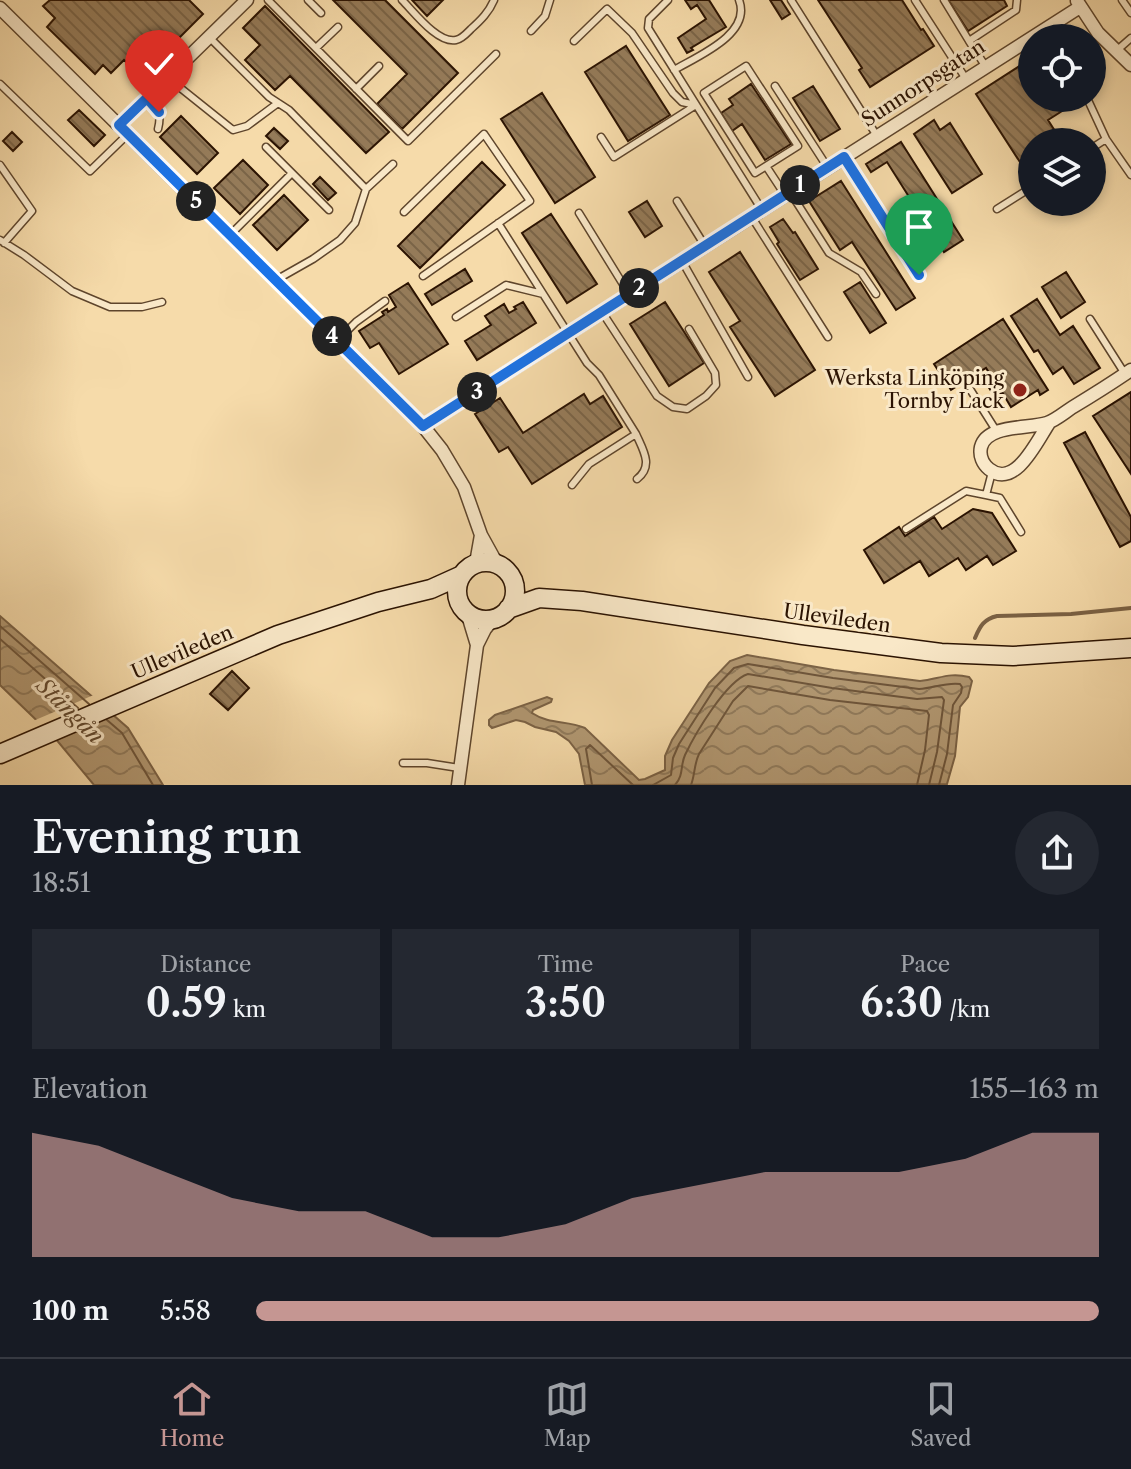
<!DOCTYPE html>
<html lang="en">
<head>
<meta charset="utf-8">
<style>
	body { margin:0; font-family:"Libre Caslon Text",serif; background:#242831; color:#f1f3f6; height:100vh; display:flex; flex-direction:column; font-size:30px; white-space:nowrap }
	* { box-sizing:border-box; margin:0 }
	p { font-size:26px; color:#9ea1a6 }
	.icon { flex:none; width:44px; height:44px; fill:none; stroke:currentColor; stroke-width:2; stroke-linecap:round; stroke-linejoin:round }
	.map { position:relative; height:785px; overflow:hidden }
	.side { display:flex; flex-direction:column; background:#171b24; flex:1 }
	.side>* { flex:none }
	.controls { position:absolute; left:1018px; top:24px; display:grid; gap:16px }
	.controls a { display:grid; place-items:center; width:88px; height:88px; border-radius:50%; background:#171b24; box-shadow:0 4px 12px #0003; font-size:40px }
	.pin { position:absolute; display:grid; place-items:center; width:68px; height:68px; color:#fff; margin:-82px -34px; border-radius:50% 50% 50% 0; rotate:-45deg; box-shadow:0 0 8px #0007 }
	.pin .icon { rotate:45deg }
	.km { position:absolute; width:40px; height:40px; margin:-20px; border-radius:50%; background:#222; color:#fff; font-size:22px; line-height:40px; text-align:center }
	.round { display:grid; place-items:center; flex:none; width:84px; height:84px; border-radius:42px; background:#242831 }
	.head { display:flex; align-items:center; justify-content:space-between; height:136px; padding:0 32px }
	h1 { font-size:44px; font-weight:600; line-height:60px }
	.figures { display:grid; grid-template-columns:repeat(3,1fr); gap:12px; height:136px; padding:8px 32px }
	.figures div { display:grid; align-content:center; border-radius:0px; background:#242831; text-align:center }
	.figures b { font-size:40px; font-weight:600 }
	.figures small { font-size:22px; font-weight:400 }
	.figures p { font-size:22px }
	.chart { height:224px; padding:16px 32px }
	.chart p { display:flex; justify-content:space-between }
	.chart svg { width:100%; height:144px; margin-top:8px; fill:#c59692; opacity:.7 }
	ul { padding:0 32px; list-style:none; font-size:26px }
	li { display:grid; grid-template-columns:128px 96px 1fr; align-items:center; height:60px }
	li i { height:20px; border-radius:10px; background:#c59692 }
	.tabs { display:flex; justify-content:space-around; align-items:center; height:112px; border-top:2px solid #363941; background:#171b24; font-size:22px; color:#9ea1a6 }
	.tabs a { display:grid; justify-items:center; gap:4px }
	.tabs .current { color:#c59692 }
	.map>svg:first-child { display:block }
	.water { fill:url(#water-waves); stroke:#7b6245; stroke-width:2 }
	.pier { fill:#f6dbaa }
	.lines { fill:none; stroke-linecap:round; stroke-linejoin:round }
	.shore { stroke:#6e553a; stroke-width:2 }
	.stream { stroke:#7b6245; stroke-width:4 }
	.building { fill:url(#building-back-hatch); stroke:#2b1302; stroke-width:2 }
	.service-casing { stroke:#5e452c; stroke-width:9 }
	.minor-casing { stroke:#5e452c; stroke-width:15 }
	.secondary-casing { stroke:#2b1302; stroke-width:21 }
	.service { stroke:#f9e8c8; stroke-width:6 }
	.minor { stroke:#f9e8c8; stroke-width:12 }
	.secondary { stroke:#f9e8c8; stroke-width:18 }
	.route-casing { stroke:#fff; stroke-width:16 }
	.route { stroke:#1a73e8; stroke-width:10 }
	.poi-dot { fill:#8f2418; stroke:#f9e8c8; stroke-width:3 }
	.labels { text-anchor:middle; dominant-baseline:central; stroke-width:6; stroke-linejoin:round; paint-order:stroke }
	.street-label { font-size:20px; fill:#2b1302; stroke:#f9e8c8 }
	.poi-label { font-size:20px; fill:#2b1302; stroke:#f9e8c8; text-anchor:end }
	.water-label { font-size:22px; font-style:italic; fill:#61482e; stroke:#f9e8c8 }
</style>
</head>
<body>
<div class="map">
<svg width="1131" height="785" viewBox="0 0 1131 785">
	<defs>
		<pattern id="water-waves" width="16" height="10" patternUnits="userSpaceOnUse" patternTransform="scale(2)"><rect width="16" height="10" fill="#b19771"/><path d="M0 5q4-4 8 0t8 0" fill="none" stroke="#907a5b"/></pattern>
		<pattern id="building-back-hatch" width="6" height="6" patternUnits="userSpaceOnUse" patternTransform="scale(2)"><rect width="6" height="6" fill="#957b59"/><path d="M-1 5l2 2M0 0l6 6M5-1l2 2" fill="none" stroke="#7a6447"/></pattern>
	</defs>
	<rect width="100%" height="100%" fill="#f6dbaa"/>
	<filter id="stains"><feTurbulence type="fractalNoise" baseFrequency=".0025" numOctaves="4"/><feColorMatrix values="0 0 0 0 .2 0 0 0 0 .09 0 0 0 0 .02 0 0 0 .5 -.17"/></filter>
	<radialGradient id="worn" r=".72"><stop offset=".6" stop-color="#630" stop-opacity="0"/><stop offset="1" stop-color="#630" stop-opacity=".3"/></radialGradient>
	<path class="water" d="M0 616 128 728 163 785H94L55 738 0 685Z
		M747 655 834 670 920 681C939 679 949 672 969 677L972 681 968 697 960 707 955 756 947 784 585 785 579 754 569 741 556 732 535 727 525 722 516 720 492 728 489 725V720L495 715 547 697 552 699 551 702 533 710 532 713C550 725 566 720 585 728L639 780 645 779 665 770V756L672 740 709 683 730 661Z"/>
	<path class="pier" d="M96 694 116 712 52 740 33 721Z"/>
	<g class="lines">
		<path class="shore" d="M0 626 89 704
			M0 639 78 708
			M107 720 122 733 153 785
			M592 785 586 749 590 745 633 785
			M653 785 671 775 673 758 679 744 715 688 734 668 748 664 833 678 919 689C934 688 946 682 960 684L962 687 961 693 953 705 947 754 939 785
			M675 785C684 775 680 766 685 755 695 734 726 681 748 674L832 688 917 699 942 697 944 700 937 752 929 785
			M691 785C695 775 694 764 699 754L733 701 748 686 830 700 927 711 929 715 925 750 917 785"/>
		<path class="stream" d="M975 638C980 626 984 619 997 616L1071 614 1131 608"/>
	</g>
	<path class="building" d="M50 0H189L203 14 141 76 124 60 111 73 103 65 95 74 47 27 55 18 43 6Z
		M333 0H385L458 73 402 129 377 104 407 74Z
		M412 0H443L427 16Z
		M685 0H709L726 27 691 48 693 50 687 53 678 38 706 19 697 5 691 9Z
		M770 0H781L790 14 782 19Z
		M818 0H902L921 30 923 29 934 46 870 87 859 70 862 68Z
		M948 0H1004L1007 6 968 31Z
		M265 6 389 132 366 153 290 76 275 90 245 60 260 45 243 28Z
		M626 46 670 115 628 141 585 72Z
		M1032 58V98H1065L1070 106 1048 120 1062 142H1032V169L1027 173 976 94Z
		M751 84 791 144 765 160 742 124 732 131 721 113 733 105 729 99Z
		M813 86 840 129 820 141 793 98Z
		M542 93 595 177 555 203 501 119Z
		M79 110 105 135 94 146 68 120Z
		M181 116 218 153 197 174 160 137Z
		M934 120 940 130 950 123 982 174 952 193 914 134Z
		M274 128 288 141 280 149 266 136Z
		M12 132 22 142 13 151 3 141Z
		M901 142 963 240 944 252 887 162 871 172 866 164Z
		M243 160 268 185 240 214 214 188Z
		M482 162 505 185 420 268 398 246Z
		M320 177 336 193 328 200 313 184Z
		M841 181 915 298 896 310 852 242 840 250 809 201Z
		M284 195 308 220 277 250 253 225Z
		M647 201 662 226 645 237 629 212Z
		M551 214 597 284 567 303 522 233Z
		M783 219 793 233 795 232 818 269 800 280 777 244 779 242 770 227Z
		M740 252 815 370 775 396 730 327 740 321 709 272Z
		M465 269 472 281 432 305 425 294Z
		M1066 272 1085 302 1061 318 1042 287Z
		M860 282 886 323 870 333 844 292Z
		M408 283 448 344 399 374 379 343 370 348 359 331 384 315 382 312 387 309 388 312 396 307 389 295Z
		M1037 299 1060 335 1073 326 1100 368 1074 384 1063 367 1053 374 1038 350 1034 352 1011 316Z
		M523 302 536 323 477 360 465 341 491 325 485 316 504 304 509 313 516 309 514 307Z
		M665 302 704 363 669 386 630 324Z
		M1003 319 1048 390 1040 395 1038 390 1011 407 1002 392 995 397 986 383 993 379 986 368 951 390 934 364Z
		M1131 392V474L1093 416Z
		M584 394 590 404 603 396 622 427 532 484 508 447 499 452 475 414 500 398 523 433Z
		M1085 432 1131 517V541L1120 547 1064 443Z
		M973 509 992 513 1016 551 993 565 987 556 966 570 958 558 929 576 920 561 884 583 864 550 899 527 905 536 934 517 942 529Z
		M232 671 249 688 228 710 210 694Z"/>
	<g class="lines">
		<g class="service-casing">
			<path id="service" d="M268 0 408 141 496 54
				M308 0 321 13
				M402 0C414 12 438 44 456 40 462 39 467 33 471 29 481 20 489 12 494 0
				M668 0 649 19 648 28 762 210
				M791 0 877 136
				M915 0 966 79
				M944 0 969 41
				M1122 0 1131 13
				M531 31 545 16 550 0
				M209 37 269 97 289 110 366 189
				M574 41 607 9 632 33 673 93 682 102 696 105
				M316 48 338 27
				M1115 52 1131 38
				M746 66 798 146 755 173 704 93Z
				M986 67 969 41 1016 10 1017 0
				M674 70C698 56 752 34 739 0
				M168 78 233 130 247 126 278 103
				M0 84 90 171 127 135
				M775 86 828 168
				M356 89 379 66
				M147 98C158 110 162 113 158 129
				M1087 98 1106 139 1131 175
				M601 137 614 157 696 105
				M266 147 329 210
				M1092 148 1106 139
				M844 157 919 275
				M0 165 32 211 4 243
				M766 166 785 195
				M790 192 829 253 861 272 876 294
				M677 201 705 246
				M997 209 1032 187
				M404 212 484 134 530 201 423 276
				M579 213 629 294
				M751 216 828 337
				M498 223 587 363 599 375 636 434 589 464 572 485
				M230 235 292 173
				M0 240 24 255 72 291 110 307H142L162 302
				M682 261 748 377
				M276 280 313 259 340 240 355 223 366 189 393 164
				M602 312 657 396 673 407 687 409 706 396 716 385 715 373 689 329
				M456 317 506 285 543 294
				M1090 319 1125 374
				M337 341 356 322 385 301
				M968 386 997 432
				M636 434C643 450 654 466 637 479
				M992 472 986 495 1000 498 1021 532
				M906 529 966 491 986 495
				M403 763H427L459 768"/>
		</g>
		<g class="minor-casing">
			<path id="minor" d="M1077 1 1098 33 1131 65
				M0 8 423 426 442 450 464 487 481 535 497 564
				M119 125 247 0
				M1049 423C1037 441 1015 490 989 469 983 464 979 456 981 447 987 424 1029 429 1047 423 1056 420 1065 412 1073 407 1093 395 1112 383 1131 370
				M423 426 1080 7
				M476 563 481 535
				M467 612 477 645
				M458 785 477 645 485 629 493 619"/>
		</g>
		<g class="secondary-casing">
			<path id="secondary" d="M457 591a29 29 0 1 1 58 0a29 29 0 1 1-58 0Z
				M508 609 539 598 582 601 803 635 941 653 1013 656 1131 648
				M0 754 278 635 378 602 431 589 462 575"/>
		</g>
		<use href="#service" class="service"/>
		<use href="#minor" class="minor"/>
		<use href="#secondary" class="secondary"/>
	</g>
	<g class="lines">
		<g class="route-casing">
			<path id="route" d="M159 112 147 98 119 125 423 426 844 157 919 275"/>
		</g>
		<use href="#route" class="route"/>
	</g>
	<circle class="poi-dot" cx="1020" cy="390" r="8"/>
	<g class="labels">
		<g class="street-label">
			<text transform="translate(923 83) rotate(-33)">Sunnorpsgatan</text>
			<text transform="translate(837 618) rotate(8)">Ullevileden</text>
			<text transform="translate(182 652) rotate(-23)">Ullevileden</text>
		</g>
		<g class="poi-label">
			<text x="1004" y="378">Werksta Linköping<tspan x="1004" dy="23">Tornby Lack</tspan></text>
		</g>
		<g class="water-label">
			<text transform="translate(70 711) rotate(44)">Stångån</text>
		</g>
	</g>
	<rect width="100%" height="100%" filter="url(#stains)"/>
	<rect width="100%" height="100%" fill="url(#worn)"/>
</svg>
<div class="controls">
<a><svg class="icon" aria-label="locate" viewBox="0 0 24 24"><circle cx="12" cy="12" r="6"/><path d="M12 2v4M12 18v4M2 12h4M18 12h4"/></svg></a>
<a><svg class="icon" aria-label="layers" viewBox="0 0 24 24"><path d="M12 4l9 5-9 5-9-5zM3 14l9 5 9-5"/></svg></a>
</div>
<div class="pin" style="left:919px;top:275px;background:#1e9e55"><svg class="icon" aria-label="arrive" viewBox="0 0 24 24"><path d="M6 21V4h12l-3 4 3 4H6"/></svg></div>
<div class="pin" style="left:159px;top:112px;background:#d93025"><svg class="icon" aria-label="check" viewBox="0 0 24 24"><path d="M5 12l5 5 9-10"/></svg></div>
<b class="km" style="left:800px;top:185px">1</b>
<b class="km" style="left:639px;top:288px">2</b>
<b class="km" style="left:477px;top:392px">3</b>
<b class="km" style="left:332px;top:336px">4</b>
<b class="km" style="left:196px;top:201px">5</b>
</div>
<section class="side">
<div class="head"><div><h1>Evening run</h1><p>18:51</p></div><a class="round"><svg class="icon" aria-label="share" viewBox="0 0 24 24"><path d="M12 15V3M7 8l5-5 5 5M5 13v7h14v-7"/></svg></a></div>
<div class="figures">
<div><p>Distance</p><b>0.59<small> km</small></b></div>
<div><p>Time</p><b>3:50</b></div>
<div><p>Pace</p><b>6:30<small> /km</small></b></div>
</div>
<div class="chart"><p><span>Elevation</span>155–163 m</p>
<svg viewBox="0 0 160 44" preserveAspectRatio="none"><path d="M0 44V6L10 10L20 18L30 26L40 30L50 30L60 38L70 38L80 34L90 26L100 22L110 18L120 18L130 18L140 14L150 6L160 6V44z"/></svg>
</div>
<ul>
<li><b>100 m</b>5:58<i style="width:100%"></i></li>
</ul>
</section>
<nav class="tabs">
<a class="current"><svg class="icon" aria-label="home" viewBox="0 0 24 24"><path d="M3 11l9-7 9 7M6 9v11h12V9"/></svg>Home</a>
<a><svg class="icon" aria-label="map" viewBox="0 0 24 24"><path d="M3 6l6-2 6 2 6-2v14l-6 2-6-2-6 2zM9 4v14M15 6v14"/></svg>Map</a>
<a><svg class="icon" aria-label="saved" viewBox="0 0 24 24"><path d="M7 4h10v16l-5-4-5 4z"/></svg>Saved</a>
</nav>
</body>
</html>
